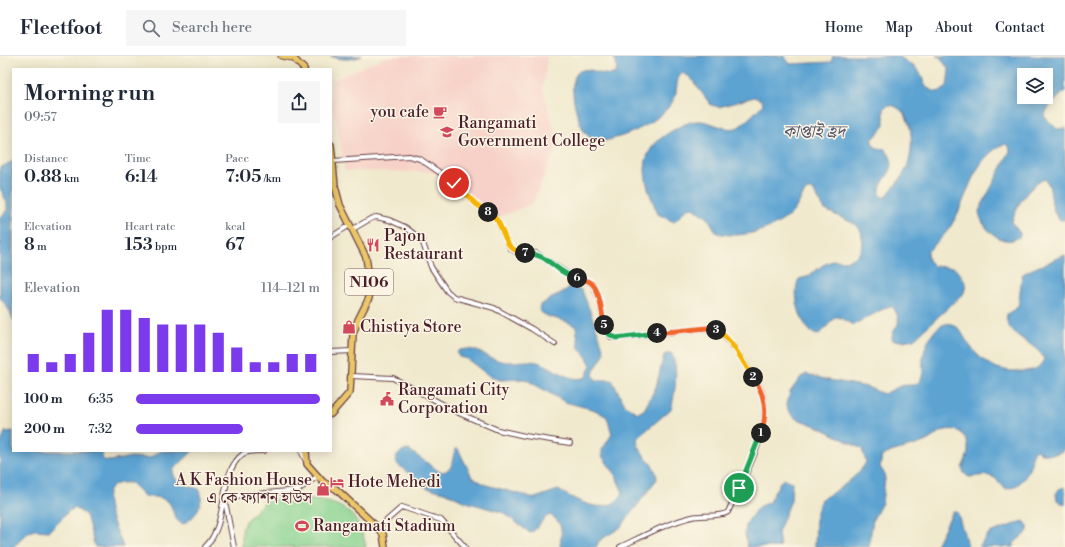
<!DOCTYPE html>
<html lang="en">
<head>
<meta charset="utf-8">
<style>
	body { margin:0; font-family:"Libre Bodoni","Noto Serif Bengali",serif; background:#f6f6f7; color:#1f2937; height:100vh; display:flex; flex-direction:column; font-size:15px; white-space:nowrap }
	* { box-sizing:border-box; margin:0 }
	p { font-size:13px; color:#747a83 }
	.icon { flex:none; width:22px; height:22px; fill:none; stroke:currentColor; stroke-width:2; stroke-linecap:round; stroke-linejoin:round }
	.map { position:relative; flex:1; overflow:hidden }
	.sheet { position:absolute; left:12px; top:12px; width:320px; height:384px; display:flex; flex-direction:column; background:#fff; border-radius:0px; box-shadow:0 2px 10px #0003 }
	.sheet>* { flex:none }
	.controls { position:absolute; left:1017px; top:12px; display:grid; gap:8px }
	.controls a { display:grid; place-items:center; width:36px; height:36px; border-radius:0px; background:#fff; box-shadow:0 2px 10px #0003; font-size:20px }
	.pin { position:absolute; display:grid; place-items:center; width:34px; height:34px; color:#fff; margin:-17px; border:2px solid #fff; border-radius:50%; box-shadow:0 1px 4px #0007 }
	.km { position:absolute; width:20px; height:20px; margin:-10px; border-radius:50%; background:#222; color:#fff; font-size:11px; line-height:20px; text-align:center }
	.round { display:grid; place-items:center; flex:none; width:42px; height:42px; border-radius:0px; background:#f6f6f7 }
	.head { display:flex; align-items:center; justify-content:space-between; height:68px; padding:0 12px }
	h1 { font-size:22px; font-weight:600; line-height:30px }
	.metrics { display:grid; grid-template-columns:repeat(3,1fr); gap:6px; height:68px; padding:4px 12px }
	.metrics div { display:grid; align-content:center }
	.metrics b { font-size:17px; font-weight:600 }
	.metrics small { font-size:11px; font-weight:400 }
	.metrics p { font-size:11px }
	.chart { height:112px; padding:8px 12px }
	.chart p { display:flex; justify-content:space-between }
	.chart svg { width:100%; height:72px; margin-top:4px; stroke:#7c3aed; stroke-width:6 }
	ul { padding:0 12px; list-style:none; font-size:13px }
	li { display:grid; grid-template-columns:64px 48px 1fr; align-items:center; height:30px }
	li i { height:10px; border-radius:5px; background:#7c3aed }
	header { display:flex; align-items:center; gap:24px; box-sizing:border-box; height:56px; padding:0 20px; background:#fff; border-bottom:1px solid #e0e1e3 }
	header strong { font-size:19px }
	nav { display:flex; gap:22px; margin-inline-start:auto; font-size:14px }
	.search { width:280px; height:36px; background:#f6f6f7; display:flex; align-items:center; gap:10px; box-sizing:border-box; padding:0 14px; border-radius:0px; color:#747a83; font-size:15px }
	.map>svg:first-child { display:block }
	.built { fill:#f7d1c7 }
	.green { fill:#87d28f; stroke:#68785d }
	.water { fill:#5ca3d2; stroke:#53617e; fill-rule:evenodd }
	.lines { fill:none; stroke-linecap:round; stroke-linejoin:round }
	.minor-casing { stroke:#633d43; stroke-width:6 }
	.major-casing { stroke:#633d43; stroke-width:7 }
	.highway-casing { stroke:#633d43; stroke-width:8 }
	.minor { stroke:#fff; stroke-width:4 }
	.major { stroke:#ebc669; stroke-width:5 }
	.highway { stroke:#ebc669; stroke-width:5.5 }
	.split-1-casing { stroke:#fff; stroke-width:8 }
	.split-2-casing { stroke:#fff; stroke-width:8 }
	.split-3-casing { stroke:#fff; stroke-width:8 }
	.split-4-casing { stroke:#fff; stroke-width:8 }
	.split-5-casing { stroke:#fff; stroke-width:8 }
	.split-6-casing { stroke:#fff; stroke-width:8 }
	.split-7-casing { stroke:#fff; stroke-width:8 }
	.split-8-casing { stroke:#fff; stroke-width:8 }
	.split-9-casing { stroke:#fff; stroke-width:8 }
	.split-1 { stroke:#22a559; stroke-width:5 }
	.split-2 { stroke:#f0652b; stroke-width:5 }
	.split-3 { stroke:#f5b400; stroke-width:5 }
	.split-4 { stroke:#f0652b; stroke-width:5 }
	.split-5 { stroke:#22a559; stroke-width:5 }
	.split-6 { stroke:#f0652b; stroke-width:5 }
	.split-7 { stroke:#22a559; stroke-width:5 }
	.split-8 { stroke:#f5b400; stroke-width:5 }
	.split-9 { stroke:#f5b400; stroke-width:5 }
	.labels { text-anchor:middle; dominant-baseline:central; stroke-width:3; stroke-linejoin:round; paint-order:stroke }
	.shield { fill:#fcf5e5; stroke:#7f5f63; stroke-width:1 }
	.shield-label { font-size:15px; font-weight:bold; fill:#4a1f2b }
	.poi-label { font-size:16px; fill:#4a1f2b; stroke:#fcf5e5; text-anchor:start }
	.water-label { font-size:17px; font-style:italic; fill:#51546e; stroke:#fcf5e5 }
</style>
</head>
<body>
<header>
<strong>Fleetfoot</strong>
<div class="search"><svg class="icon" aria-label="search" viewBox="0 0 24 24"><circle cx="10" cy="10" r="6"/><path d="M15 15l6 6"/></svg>Search here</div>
<nav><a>Home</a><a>Map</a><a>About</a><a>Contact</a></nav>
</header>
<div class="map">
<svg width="1065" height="491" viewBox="0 0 1065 491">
	<rect width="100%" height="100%" fill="#fcf5e5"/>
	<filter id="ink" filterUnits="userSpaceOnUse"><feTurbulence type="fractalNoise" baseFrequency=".025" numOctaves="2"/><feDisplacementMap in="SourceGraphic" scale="8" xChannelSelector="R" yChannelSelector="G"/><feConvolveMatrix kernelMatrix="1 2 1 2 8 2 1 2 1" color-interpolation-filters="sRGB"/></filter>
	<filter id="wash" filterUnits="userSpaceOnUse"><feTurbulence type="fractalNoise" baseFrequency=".012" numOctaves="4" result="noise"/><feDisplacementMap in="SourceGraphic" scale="16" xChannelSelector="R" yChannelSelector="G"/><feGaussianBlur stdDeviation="0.9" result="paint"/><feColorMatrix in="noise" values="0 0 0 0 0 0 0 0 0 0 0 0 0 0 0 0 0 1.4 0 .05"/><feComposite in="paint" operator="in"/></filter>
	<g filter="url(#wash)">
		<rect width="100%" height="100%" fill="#f0e9cd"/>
		<path class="built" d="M388 0H547L543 34 558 86 533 147 493 164 433 116 345 115 337 67 331 51V25Z"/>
		<path class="green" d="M285 441C326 446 356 441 366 491H242V475L245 465 265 446Z"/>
		<path class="water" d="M330 0H362C352 4 340 4 330 0Z
			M614 0H784L790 8 831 6 833 0H898L916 12 920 17 926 31C934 36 939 38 947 31L949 14 940 1 936 0H1065V35L1048 52 1044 60 1057 73 1064 72 1065 70V164H1060C1047 153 1055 134 1045 123 1030 128 1014 152 1012 167L1020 177V180C1005 194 980 172 979 155L1010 95 1009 90 1005 88C969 103 969 146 948 174 942 182 934 189 927 196L928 204 934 210 956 212 966 228 964 237 914 283 903 285 892 284C891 269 906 272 893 251L889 250 853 269 839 261H835L822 276 817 279C801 275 791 236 799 223L807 221 823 209 834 204 845 205 854 202 860 196 863 187 861 175 857 169 825 154 813 134H807C800 141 798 152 790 159 771 175 740 183 717 177L708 162 692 151 688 152 674 166 658 158C643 124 634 96 672 75 680 70 691 64 701 65 712 66 725 75 736 72 741 71 760 52 763 48L761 44 754 41 719 51 711 49 690 21 682 17C675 23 678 35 674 43 661 67 621 84 595 86 592 82 586 79 584 75 577 63 565 23 580 15 591 9 602 23 616 17L617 11ZM1024 19H1046V41H1024ZM888 49C915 50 915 95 906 113 902 123 892 132 886 141H882L880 139C877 121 904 116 885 93L877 92 873 89 872 84 884 71V52Z
			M13 105V264L9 254 0 241V162L7 154V147L0 132V112Z
			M1065 199V393C1057 400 1044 400 1036 394L1032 397C1033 412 1022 433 1005 433 992 416 989 419 969 421L964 417 962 412C964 407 968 400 968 395 969 378 957 370 942 375 936 378 930 384 924 386 910 392 895 393 882 400L880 411 884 417 885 423 882 447 873 463 869 491H815L816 459 821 443C835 437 860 419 866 406L862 393 821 372 795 362 788 354 787 348 790 336 801 321 807 318 824 323 867 331 884 338C890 335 895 332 901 330 907 328 914 331 919 326 925 320 922 308 923 300 926 288 935 265 951 268 961 270 964 283 970 290 985 309 998 316 1022 315 1033 315 1039 313 1044 303 1037 286 1002 279 1007 258L1018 251 1022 219 1026 216Z
			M571 231 582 234C585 242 605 293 604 297 602 305 594 311 593 319L596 324H612L625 349 638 357 644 354 656 331 664 299 671 297C679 308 675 340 671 353L642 378 637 384C640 401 657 408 657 423L621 471 599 485 596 491H560C561 476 565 468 550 459 540 463 539 473 530 477L504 457 463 445 445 436 427 432 415 424 411 419 397 408 396 401 402 395 409 394 440 416 446 415 451 411 455 393H458L472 421 486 429 535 442 558 434C578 445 607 463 623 437L615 418 602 400V394L612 378 607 361 595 354 565 346 525 323 500 324 488 319 467 303 459 301 457 297 458 295C474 288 486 302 501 305 513 308 525 303 537 306 554 310 568 328 586 321L591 309 586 300 579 292 576 271C566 262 547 264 539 254L540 249Z
			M13 375V395H102L101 401 104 404 110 405 131 401 149 402 161 395H193L173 414C174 429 187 429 199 433 206 445 195 464 182 468 166 460 182 439 145 441L131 427C88 423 116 470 123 491H95L86 459 75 452 69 455 49 475 35 474 29 476 13 491H0V390L5 376Z
			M784 423 792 426 791 444 778 477 780 491H747L745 477 746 468 758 451 769 446 780 426Z
			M1065 431V449L1057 444 1056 438 1059 433Z
			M953 455H956L958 458 968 491H935Z
			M1024 465 1028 470V475L1014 487V491H979L989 477Z"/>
	</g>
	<g filter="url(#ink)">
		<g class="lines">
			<g class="minor-casing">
				<path id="minor" d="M333 105 409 100 420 103 439 116 454 127 477 149 495 160 510 192 516 196 536 197 573 221 591 227 594 231 600 246 604 271 611 281 616 282 707 272C723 275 734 290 742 303 749 315 760 327 763 340 772 374 742 425 728 456 722 461 701 459 692 461 667 467 643 480 620 491
					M353 173 370 163 376 161 389 164 405 171 422 184 431 211 447 235 454 241 494 252 532 273 555 288
					M331 181 350 169
					M331 296 352 295
					M352 320 393 322 461 358 498 374 525 380 570 387
					M301 395 306 405
					M225 441 298 434 318 420
					M225 445 234 491
					M378 472 402 451 441 464 465 491
					M205 491C230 467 217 417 243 398 248 395 258 395 264 395"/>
			</g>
			<g class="major-casing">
				<path id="major" d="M281 0 291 2"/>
			</g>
			<g class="highway-casing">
				<path id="highway" d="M291 0 304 13
					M331 89 335 130 340 149 366 201 370 229 369 242 358 264 353 278 350 336 331 358
					M306 395 307 408 323 426 336 433 378 472 383 478 385 491"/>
			</g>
			<use href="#minor" class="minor"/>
			<use href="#major" class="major"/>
			<use href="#highway" class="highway"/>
		</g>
	</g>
	<g class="lines" filter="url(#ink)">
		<g class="split-1-casing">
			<path id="split-1" d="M739 432 761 377"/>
		</g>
		<g class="split-2-casing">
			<path id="split-2" d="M753 321C765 338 768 357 761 377"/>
		</g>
		<g class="split-3-casing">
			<path id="split-3" d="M716 274C733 283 742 306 753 321"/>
		</g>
		<g class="split-4-casing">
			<path id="split-4" d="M657 277 707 272 716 274"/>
		</g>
		<g class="split-5-casing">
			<path id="split-5" d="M604 269 607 277 616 282 657 277"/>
		</g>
		<g class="split-6-casing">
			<path id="split-6" d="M577 222C581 223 586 224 590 226 600 232 602 258 604 269"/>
		</g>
		<g class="split-7-casing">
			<path id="split-7" d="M525 197C550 198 555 217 577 222"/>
		</g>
		<g class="split-8-casing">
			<path id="split-8" d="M488 156C508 167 499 195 525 197"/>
		</g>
		<g class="split-9-casing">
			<path id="split-9" d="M454 127 477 149 488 156"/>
		</g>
		<use href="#split-1" class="split-1"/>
		<use href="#split-2" class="split-2"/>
		<use href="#split-3" class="split-3"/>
		<use href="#split-4" class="split-4"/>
		<use href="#split-5" class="split-5"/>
		<use href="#split-6" class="split-6"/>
		<use href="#split-7" class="split-7"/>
		<use href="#split-8" class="split-8"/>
		<use href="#split-9" class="split-9"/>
	</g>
	<defs>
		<g id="cafe-bare" transform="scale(1.08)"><path d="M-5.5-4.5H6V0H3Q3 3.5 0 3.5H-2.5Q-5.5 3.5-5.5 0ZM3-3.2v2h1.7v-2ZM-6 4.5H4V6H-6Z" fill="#d1495b" stroke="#fcf5e5" stroke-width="2.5" paint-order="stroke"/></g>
		<g id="university-bare" transform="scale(1.08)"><path d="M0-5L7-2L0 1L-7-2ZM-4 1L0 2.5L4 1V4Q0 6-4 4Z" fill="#d1495b" stroke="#fcf5e5" stroke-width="2.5" paint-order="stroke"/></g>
		<g id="restaurant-bare" transform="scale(1.08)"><path d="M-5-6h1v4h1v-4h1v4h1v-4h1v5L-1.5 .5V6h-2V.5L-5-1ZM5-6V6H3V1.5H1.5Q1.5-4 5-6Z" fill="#d1495b" stroke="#fcf5e5" stroke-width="2.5" paint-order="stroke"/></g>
		<g id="shop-bare" transform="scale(1.08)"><path d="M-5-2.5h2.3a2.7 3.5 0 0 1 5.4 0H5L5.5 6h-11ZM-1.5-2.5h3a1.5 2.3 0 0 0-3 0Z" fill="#d1495b" stroke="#fcf5e5" stroke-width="2.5" paint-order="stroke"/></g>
		<g id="civic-bare" transform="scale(1.08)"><path d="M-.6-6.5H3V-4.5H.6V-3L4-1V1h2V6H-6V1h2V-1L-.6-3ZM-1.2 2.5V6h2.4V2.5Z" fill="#d1495b" stroke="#fcf5e5" stroke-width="2.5" paint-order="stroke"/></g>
		<g id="hotel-bare" transform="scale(1.08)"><path d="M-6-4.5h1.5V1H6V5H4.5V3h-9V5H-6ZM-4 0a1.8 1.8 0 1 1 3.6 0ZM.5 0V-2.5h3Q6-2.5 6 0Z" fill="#d1495b" stroke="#fcf5e5" stroke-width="2.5" paint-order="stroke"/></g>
		<g id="stadium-bare" transform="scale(1.08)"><path d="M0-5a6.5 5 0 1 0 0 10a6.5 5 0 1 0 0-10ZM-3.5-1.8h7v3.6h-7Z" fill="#d1495b" stroke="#fcf5e5" stroke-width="2.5" paint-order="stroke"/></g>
	</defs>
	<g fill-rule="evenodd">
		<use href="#cafe-bare" x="440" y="56"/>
		<use href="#university-bare" x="447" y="76"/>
		<use href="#restaurant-bare" x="373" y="189"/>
		<use href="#shop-bare" x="349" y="271"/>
		<use href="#civic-bare" x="387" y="343"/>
		<use href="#hotel-bare" x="337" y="426"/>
		<use href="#shop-bare" x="323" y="433"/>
		<use href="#stadium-bare" x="302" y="470"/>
	</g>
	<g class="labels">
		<rect class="shield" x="345" y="213" width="48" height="26" rx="3"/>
		<g class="shield-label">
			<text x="369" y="226">N106</text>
		</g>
		<g class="poi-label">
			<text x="429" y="56" text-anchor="end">you cafe</text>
			<text x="458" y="67">Rangamati<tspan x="458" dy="18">Government College</tspan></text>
			<text x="384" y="180">Pajon<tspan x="384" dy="18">Restaurant</tspan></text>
			<text x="360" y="271">Chistiya Store</text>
			<text x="398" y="334">Rangamati City<tspan x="398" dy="18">Corporation</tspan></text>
			<text x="312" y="424" text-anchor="end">A K Fashion House<tspan x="312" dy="18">এ কে ফ্যাশন হাউস</tspan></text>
			<text x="348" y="426">Hote Mehedi</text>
			<text x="313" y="470">Rangamati Stadium</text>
		</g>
		<g class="water-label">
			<text x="814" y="76">কাপ্তাই হ্রদ</text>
		</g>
	</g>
</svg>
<div class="controls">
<a><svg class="icon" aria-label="layers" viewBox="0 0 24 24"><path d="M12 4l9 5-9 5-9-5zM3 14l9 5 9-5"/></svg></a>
</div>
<div class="pin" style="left:739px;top:432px;background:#1e9e55"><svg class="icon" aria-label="arrive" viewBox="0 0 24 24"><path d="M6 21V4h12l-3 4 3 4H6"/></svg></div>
<div class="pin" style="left:454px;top:127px;background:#d93025"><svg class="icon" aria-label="check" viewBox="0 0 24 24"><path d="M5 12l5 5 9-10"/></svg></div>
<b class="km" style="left:761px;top:377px">1</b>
<b class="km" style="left:753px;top:321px">2</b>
<b class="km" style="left:716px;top:274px">3</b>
<b class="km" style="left:657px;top:277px">4</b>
<b class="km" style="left:604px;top:269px">5</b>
<b class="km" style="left:577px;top:222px">6</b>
<b class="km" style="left:525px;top:197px">7</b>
<b class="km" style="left:488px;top:156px">8</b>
<section class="sheet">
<div class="head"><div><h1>Morning run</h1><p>09:57</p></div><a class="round"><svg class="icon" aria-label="share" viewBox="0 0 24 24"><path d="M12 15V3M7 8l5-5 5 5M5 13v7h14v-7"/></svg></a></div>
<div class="metrics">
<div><p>Distance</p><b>0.88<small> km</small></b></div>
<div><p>Time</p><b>6:14</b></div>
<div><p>Pace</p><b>7:05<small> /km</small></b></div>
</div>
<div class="metrics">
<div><p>Elevation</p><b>8<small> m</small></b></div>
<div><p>Heart rate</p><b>153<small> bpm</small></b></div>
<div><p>kcal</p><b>67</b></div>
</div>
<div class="chart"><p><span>Elevation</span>114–121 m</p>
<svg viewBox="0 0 160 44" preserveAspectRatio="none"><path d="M5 44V33M15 44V38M25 44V33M35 44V20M45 44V6M55 44V6M65 44V11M75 44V15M85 44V15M95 44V15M105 44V20M115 44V29M125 44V38M135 44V38M145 44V33M155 44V33"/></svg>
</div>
<ul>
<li><b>100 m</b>6:35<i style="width:100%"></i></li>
<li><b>200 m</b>7:32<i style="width:58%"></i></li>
</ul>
</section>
</div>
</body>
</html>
